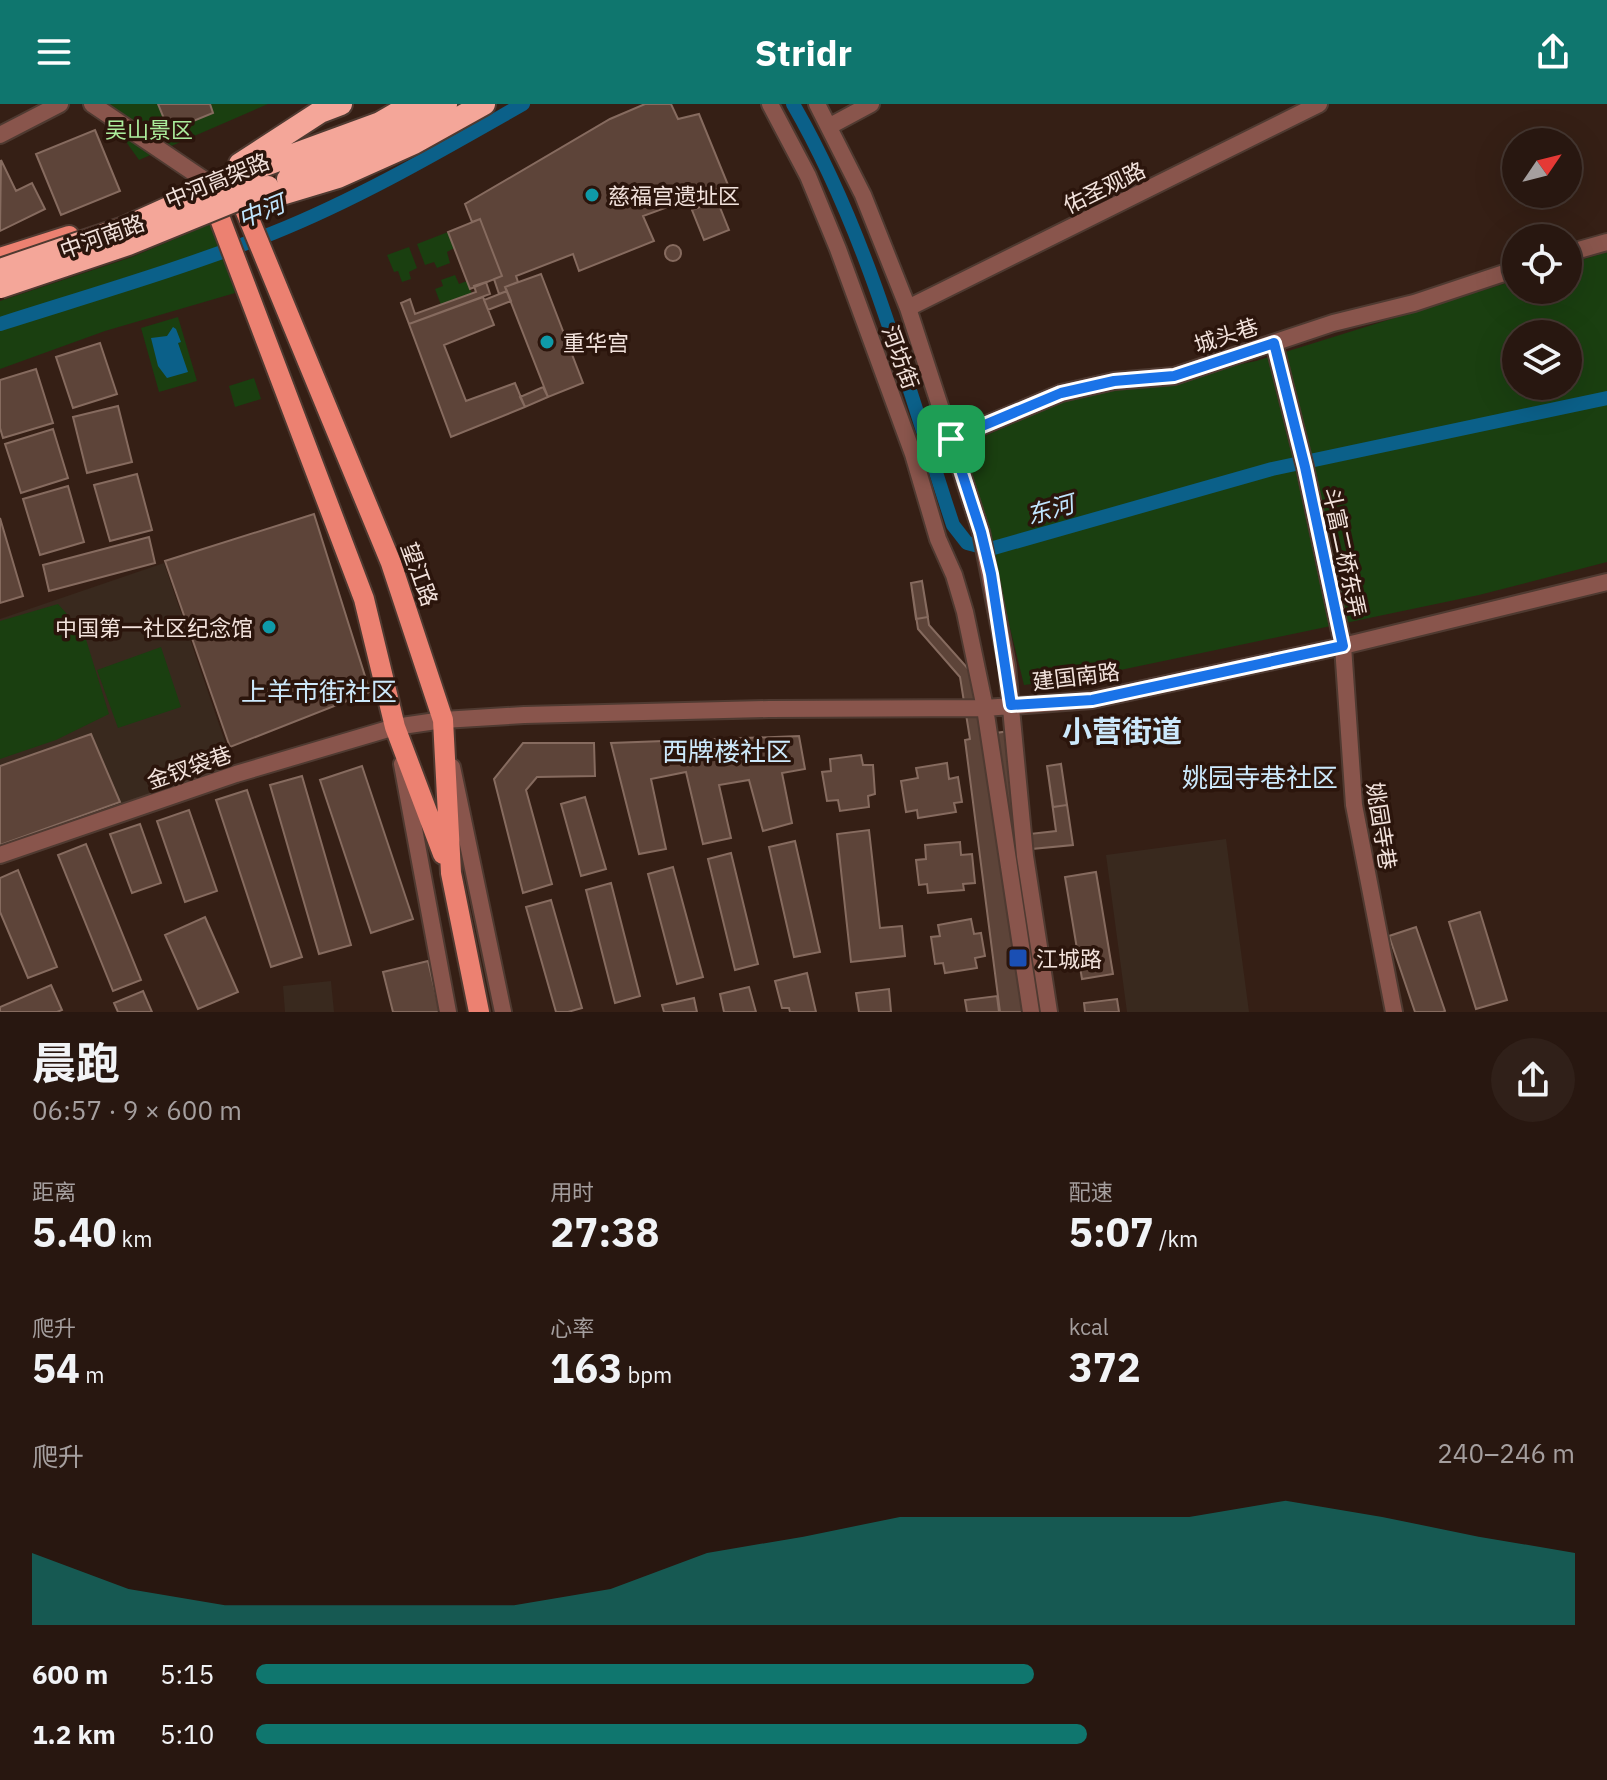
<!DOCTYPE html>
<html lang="zh">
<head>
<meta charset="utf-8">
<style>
	body { margin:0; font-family:"IBM Plex Sans","Noto Sans SC",sans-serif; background:#302019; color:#f1f3f6; height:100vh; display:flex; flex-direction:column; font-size:30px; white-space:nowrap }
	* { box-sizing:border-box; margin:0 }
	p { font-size:26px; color:#a59f9f }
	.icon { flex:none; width:44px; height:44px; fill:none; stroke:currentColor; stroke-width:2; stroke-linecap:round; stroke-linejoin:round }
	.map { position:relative; height:908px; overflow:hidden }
	.drawer { display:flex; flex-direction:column; background:#281710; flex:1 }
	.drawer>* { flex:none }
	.needle { width:52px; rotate:55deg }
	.tools { position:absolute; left:1502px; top:24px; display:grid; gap:16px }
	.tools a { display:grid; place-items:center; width:80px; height:80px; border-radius:50%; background:#281710; box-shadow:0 8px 32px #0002,0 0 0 2px #443630; font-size:40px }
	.pin { position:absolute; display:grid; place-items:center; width:68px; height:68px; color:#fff; margin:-34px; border-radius:16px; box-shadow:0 4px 12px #0006 }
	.round { display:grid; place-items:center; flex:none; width:84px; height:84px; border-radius:42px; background:#302019 }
	.summary { display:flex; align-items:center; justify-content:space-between; height:136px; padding:0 32px }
	h1 { font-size:44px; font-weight:700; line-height:60px }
	.metrics { display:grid; grid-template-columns:repeat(3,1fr); gap:12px; height:136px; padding:8px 32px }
	.metrics div { display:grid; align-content:center }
	.metrics b { font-size:40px; font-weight:700 }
	.metrics small { font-size:22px; font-weight:400 }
	.metrics p { font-size:22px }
	.chart { height:224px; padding:16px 32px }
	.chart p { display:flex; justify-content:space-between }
	.chart svg { width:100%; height:144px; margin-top:8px; fill:#0f766e; opacity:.7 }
	ul { padding:0 32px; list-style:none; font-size:26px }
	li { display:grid; grid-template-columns:128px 96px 1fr; align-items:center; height:60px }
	li i { height:20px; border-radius:10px; background:#0f766e }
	header { display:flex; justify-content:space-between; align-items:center; height:104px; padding:0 32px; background:#0f766e; color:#fff; font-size:36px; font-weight:700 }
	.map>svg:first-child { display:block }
	.education { fill:#39291e }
	.green { fill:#1a3f10; fill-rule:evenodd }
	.water { fill:#0b6089 }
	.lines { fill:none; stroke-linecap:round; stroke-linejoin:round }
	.canal { stroke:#0b6089; stroke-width:14 }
	.building { fill:#5d4439; stroke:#866b5f; stroke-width:2 }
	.minor-casing { stroke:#4f3a31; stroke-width:20 }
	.major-casing { stroke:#4f3a31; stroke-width:24 }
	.highway-casing { stroke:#4f3a31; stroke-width:26 }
	.minor { stroke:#89554c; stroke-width:16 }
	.major { stroke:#ec8171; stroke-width:20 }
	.highway { stroke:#f4a699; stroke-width:22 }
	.highway-bridge-casing { stroke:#4f3a31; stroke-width:26; stroke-linecap:butt }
	.highway-bridge { stroke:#f4a699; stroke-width:22 }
	.route-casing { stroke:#fff; stroke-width:16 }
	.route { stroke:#1a73e8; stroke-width:10 }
	.culture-dot { fill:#0f9aa8; stroke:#2b150c; stroke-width:3 }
	.transit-dot { fill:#1a4fb4; stroke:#2b150c; stroke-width:3 }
	.labels { text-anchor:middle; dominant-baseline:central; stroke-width:7; stroke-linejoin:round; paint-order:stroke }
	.park-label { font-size:22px; fill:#aced9c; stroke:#2b150c }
	.street-label { font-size:22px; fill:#f2e2dc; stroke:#2b150c }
	.poi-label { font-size:22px; fill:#f2e2dc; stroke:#2b150c; text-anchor:start }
	.water-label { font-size:24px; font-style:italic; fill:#c1e6ff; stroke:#2b150c }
	.quarter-label { font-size:26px; fill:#cce9fc; stroke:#2b150c }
	.district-label { font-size:30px; font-weight:bold; fill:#cce9fc; stroke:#2b150c }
</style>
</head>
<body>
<header><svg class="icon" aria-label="menu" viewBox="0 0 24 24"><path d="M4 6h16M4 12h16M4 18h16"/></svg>Stridr<svg class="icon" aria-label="share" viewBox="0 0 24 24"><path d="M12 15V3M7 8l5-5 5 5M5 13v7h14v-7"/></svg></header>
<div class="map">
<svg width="1607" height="908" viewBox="0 0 1607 908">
	<rect width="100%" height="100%" fill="#351f15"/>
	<path class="education" d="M164 459 236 670 0 751V515Z
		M1226 735 1249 908H1127L1106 751Z
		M331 877 334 908H285L283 882Z"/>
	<path class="green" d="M99 0H268L139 56Z
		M217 117 221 143 0 214V197L132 153Z
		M448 128 454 144 447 148 450 159 437 164 434 158 425 161 417 140Z
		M409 143 417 164 409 168 411 175 402 178 398 167 394 168 387 151Z
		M1607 148V458L1479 491 1087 573 1024 581 965 341 1062 297 1256 257 1516 176V186H1568V160ZM1516 230H1568V282H1516Z
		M227 151 235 189 105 227 0 265V223Z
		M455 171 459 180 467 177 472 190 441 201 435 185 443 182 441 176Z
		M178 213 197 277 159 288 141 224Z
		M254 274 261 295 235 303 229 282Z
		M58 500 84 529 109 610 56 636 0 655V517Z
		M161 543 181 603 118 624 97 566Z"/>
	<path class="water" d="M173 223 176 225 181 238 178 239 188 268 167 274 158 262 151 234 167 232Z"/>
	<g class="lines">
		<path class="canal" d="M793 0C868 130 906 279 953 421L967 439 990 445 1272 365 1607 294
			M0 220C91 191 184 164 273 129 360 94 442 46 523 0"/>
	</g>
	<path class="building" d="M158 0H210L213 9 169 27Z
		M645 0H671L678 15 699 10 728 81 643 112 654 137 579 167 573 150 516 172 518 178 505 183 507 187 499 190 494 175 502 172 480 115 472 118 465 100 610 15Z
		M95 26 120 87 61 111 36 50Z
		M1 56 16 87 32 79 45 105 0 127Z
		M717 96 729 126 704 136 692 106Z
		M480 115 502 172 470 185 448 128Z
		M665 149a8 8 0 1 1 16 0a8 8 0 1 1-16 0Z
		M541 170 583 279 548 293 505 183Z
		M486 178 490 190 409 220 401 199 410 195 415 210 476 188 474 182Z
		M507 187 511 197 488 206 484 196Z
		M483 193 494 221 444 241 466 297 515 279 525 303 451 333 409 220Z
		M100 239 117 290 73 304 56 253Z
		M36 265 53 319 3 334 0 324V276Z
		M543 283 548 293 525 303 520 293Z
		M118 302 132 358 87 369 73 313Z
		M53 325 68 374 21 389 5 340Z
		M137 370 152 426 110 437 94 381Z
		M68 382 84 438 40 451 23 395Z
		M314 410 370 588 230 643 165 457Z
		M0 414 23 492 0 499Z
		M149 433 155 459 49 487 43 461Z
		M922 477 929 521 971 568 981 631 1017 626 1030 730 1056 727 1047 662 1061 660 1073 741 1032 745 1054 908H1000L965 636 970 635 960 573 918 525 911 479Z
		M922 477 928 513 916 515 911 479Z
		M91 630 120 698 0 741V662Z
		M799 632 805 665 782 669 792 719 763 727 749 676 719 681 731 734 703 740 686 668 651 675 666 745 639 750 611 639Z
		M523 639H594L595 672 537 673 526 686 552 780 523 789 494 675Z
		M861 651 863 661H873L875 690 868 692 869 703 840 707 838 696 827 697 822 668 831 667 830 655Z
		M947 659 949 675 958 673 962 698 954 699 956 708 918 714 917 706 906 708 901 677 918 674 916 664Z
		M1061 660 1067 701 1053 703 1047 662Z
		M362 662 413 815 371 829 320 676Z
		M302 672 351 841 319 850 270 681Z
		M247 686 302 853 271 863 216 696Z
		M585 693 606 765 581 772 561 700Z
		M189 706 217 787 185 798 157 717Z
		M140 720 161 779 132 789 110 730Z
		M869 726 880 824 902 822 905 852 851 858 837 730Z
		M795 737 820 848 794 853 769 743Z
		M960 738 961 751 972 750 975 779 963 780 964 786 928 789 927 780 919 781 916 756 926 755 925 741Z
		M86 740 141 876 113 887 58 751Z
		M731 749 758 860 735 866 708 755Z
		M673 763 703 873 677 880 648 770Z
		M18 766 57 863 28 874 0 808V774Z
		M1096 768 1113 870 1082 875 1065 773Z
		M611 779 640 892 615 899 586 786Z
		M551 796 582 904 568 908H556L526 803Z
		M1480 808 1507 896 1476 905 1449 818Z
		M205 813 238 888 198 905 165 831Z
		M971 815 974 830 981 829 985 852 975 854 977 864 945 869 943 859 935 860 931 833 940 832 938 821Z
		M1416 823 1445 907 1443 908H1415L1389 832Z
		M428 857 440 908H393L383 868Z
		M807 869 816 908H790L789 904H782L775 877Z
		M51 881 62 906 57 908H0V903Z
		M749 883 756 908H724L720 890Z
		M889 885 891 908H859L856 889Z
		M143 887 152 908H118L114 899Z
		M997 892 999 908H967L965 896Z
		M694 894 697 908H664L662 901Z
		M1117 895 1119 908H1085L1084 899Z"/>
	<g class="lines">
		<g class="minor-casing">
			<path id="minor" d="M92 0 206 77
				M770 0 808 72 838 145 913 350 938 435 954 471 965 508 985 604 1031 908
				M817 0 863 91 908 204 981 428 1007 562 1025 752 1049 908
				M830 22 871 0
				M0 31 60 0
				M1568 149 1607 138
				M908 204 1319 0
				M1274 239 1305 363 1343 542 1354 701 1394 908
				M951 335 1061 289 1114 277 1174 272 1333 219 1414 199 1516 165
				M402 660 448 908
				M452 663 503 908
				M0 751 236 670 395 623 443 616 524 611 769 605 985 604 1092 596 1343 542 1607 478"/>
		</g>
		<g class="major-casing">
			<path id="major" d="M237 86 391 459 443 616 451 769 479 908
				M211 91 364 495 395 623 443 750
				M0 154 69 132"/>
		</g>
		<g class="highway-casing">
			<path id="highway" d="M240 60 320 8 341 0
				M257 64 380 19 413 0
				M288 75 388 34 446 0
				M245 101 338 73 414 39 484 0"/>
		</g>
		<use href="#minor" class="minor"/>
		<use href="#major" class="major"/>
		<use href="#highway" class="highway"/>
		<g class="highway-bridge-casing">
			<path id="highway-bridge" d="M0 166 124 124 257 64
				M0 183 128 140 268 83"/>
		</g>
		<use href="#highway-bridge" class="highway-bridge"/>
	</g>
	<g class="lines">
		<g class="route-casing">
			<path id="route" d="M1274 239 1305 363 1343 542 1092 596 1011 601 991 470 981 428 951 335 1061 289 1114 277 1174 272Z"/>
		</g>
		<use href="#route" class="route"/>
	</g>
	<g class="culture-dot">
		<circle cx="592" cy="91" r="8"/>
		<circle cx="547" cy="238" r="8"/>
		<circle cx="269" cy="523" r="8"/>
	</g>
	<rect class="transit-dot" x="1008" y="844" width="20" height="20" rx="4"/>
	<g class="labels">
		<g class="park-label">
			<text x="149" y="25">吴山景区</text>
		</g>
		<g class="street-label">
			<text transform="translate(217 76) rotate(-22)">中河高架路</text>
			<text transform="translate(1104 83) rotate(-26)">佑圣观路</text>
			<text transform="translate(102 132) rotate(-20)">中河南路</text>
			<text transform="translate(1226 231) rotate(-18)">城头巷</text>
			<text transform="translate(901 253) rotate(70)">河坊街</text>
			<text transform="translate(1345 448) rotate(78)">斗富二桥东弄</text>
			<text transform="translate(420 470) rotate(70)">望江路</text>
			<text transform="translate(1076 572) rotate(-7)">建国南路</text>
			<text transform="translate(189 663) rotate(-19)">金钗袋巷</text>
			<text transform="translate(1382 722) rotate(81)">姚园寺巷</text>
		</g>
		<g class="poi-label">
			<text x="608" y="91">慈福宫遗址区</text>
			<text x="563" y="238">重华宫</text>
			<text x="253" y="523" text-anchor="end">中国第一社区纪念馆</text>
			<text x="1036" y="854">江城路</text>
		</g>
		<g class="water-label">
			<text transform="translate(261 107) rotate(-22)">中河</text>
			<text transform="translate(1050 405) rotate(-16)">东河</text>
		</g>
		<g class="quarter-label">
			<text x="319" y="587">上羊市街社区</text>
			<text x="727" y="647">西牌楼社区</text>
			<text x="1260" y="673">姚园寺巷社区</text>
		</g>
		<g class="district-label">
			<text x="1122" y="626">小营街道</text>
		</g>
	</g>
</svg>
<div class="tools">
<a><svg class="needle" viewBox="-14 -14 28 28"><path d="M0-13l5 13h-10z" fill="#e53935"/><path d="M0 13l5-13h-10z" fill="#a59f9f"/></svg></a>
<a><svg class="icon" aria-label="locate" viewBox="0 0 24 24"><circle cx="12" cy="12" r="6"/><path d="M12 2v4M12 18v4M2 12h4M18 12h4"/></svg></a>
<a><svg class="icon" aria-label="layers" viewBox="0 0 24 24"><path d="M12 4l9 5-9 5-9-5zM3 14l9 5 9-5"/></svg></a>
</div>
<div class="pin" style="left:951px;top:335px;background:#1e9e55"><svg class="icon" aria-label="arrive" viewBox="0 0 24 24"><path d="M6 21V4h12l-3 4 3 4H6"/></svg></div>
</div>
<section class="drawer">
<div class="summary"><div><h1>晨跑</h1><p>06:57 · 9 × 600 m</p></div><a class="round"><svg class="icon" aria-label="share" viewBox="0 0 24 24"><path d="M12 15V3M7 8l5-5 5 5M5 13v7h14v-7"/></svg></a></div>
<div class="metrics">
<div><p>距离</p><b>5.40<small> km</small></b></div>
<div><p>用时</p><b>27:38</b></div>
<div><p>配速</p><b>5:07<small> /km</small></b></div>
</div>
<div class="metrics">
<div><p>爬升</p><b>54<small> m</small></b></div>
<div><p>心率</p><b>163<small> bpm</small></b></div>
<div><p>kcal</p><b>372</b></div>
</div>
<div class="chart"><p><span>爬升</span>240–246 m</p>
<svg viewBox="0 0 160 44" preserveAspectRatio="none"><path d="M0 44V22L10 33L20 38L30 38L40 38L50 38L60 33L70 22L80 17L90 11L100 11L110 11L120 11L130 6L140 11L150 17L160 22V44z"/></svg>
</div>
<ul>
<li><b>600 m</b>5:15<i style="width:59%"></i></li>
<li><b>1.2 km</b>5:10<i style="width:63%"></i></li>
</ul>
</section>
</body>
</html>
